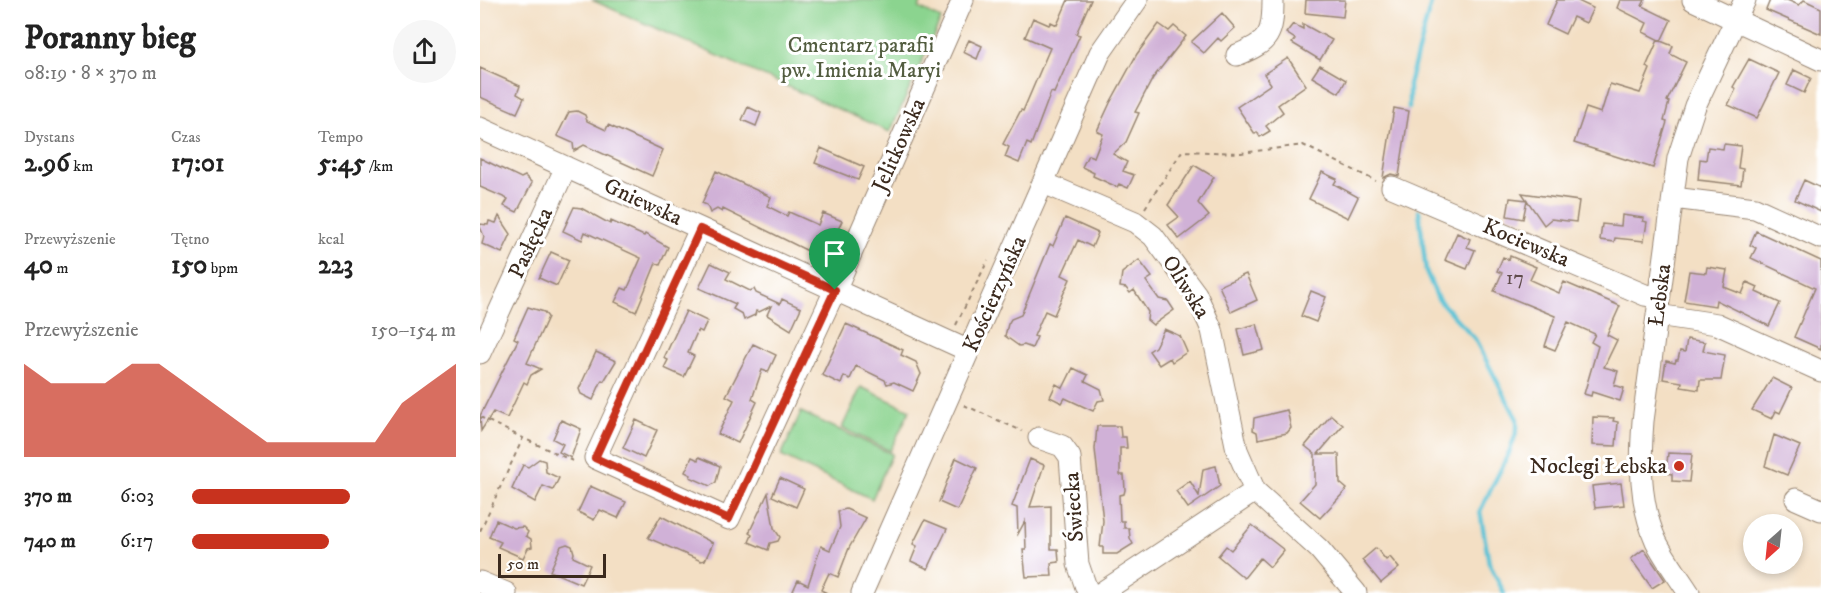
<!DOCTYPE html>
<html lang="pl">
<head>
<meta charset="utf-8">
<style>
	body { margin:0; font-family:"IM FELL DW Pica",serif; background:#f6f6f6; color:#222; height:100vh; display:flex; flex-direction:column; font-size:22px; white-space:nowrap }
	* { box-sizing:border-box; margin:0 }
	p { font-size:20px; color:#767676 }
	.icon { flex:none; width:33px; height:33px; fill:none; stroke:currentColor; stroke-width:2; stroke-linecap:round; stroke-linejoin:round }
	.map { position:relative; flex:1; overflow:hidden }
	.panel { display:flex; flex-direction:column; background:#fff; width:480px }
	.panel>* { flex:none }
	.needle { width:39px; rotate:207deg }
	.tools { position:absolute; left:1263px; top:514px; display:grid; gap:12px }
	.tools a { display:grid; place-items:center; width:60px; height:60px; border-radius:50%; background:#fff; box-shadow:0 3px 9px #0003; font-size:30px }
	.scale { position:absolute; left:18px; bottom:15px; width:108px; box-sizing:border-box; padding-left:6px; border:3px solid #3b2a1e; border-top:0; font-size:16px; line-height:21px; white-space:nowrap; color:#3b2a1e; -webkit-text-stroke:4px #fff; paint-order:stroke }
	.pin { position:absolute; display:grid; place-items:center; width:51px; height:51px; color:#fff; margin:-62px -26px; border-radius:50% 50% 50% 0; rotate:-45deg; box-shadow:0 0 6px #0007 }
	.pin .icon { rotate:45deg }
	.round { display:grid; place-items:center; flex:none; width:63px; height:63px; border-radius:32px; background:#f6f6f6 }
	.head { display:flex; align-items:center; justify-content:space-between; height:102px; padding:0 24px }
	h1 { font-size:33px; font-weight:700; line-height:45px }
	.metrics { display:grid; grid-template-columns:repeat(3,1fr); gap:9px; height:102px; padding:6px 24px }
	.metrics div { display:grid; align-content:center }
	.metrics b { font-size:26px; font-weight:700 }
	.metrics small { font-size:16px; font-weight:400 }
	.metrics p { font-size:16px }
	.chart { height:168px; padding:12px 24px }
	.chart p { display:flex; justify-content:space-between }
	.chart svg { width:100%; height:108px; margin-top:6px; fill:#c8321e; opacity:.7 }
	ul { padding:0 24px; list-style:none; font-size:20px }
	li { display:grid; grid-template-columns:96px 72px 1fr; align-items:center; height:45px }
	li i { height:15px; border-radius:8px; background:#c8321e }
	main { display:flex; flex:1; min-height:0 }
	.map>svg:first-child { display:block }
	.green { fill:#8bd48f; stroke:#637f56; stroke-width:1.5 }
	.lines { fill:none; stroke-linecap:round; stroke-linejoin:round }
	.stream { stroke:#5ac2d6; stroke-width:4.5 }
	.building { fill:#d0b1d7 }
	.minor-casing { stroke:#978471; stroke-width:23 }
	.path { stroke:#978471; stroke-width:2; stroke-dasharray:4.5 4.5; stroke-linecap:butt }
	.minor { stroke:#fff; stroke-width:21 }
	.route-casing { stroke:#fff; stroke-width:12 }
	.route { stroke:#c8321e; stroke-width:8 }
	.poi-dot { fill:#c8321e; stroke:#fff; stroke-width:2 }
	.labels { text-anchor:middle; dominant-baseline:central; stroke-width:6; stroke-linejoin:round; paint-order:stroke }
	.number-label { font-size:20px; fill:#604c4c }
	.park-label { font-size:22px; fill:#535d40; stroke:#fff }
	.street-label { font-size:22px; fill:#3b2a1e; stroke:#fff }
	.poi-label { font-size:22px; fill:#3b2a1e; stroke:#fff; text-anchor:end }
</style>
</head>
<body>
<main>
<section class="panel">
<div class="head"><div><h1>Poranny bieg</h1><p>08:19 · 8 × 370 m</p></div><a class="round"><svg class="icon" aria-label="share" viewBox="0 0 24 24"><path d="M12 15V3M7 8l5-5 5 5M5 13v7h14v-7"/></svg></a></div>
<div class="metrics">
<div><p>Dystans</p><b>2.96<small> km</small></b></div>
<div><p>Czas</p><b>17:01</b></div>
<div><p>Tempo</p><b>5:45<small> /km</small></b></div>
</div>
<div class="metrics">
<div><p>Przewyższenie</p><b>40<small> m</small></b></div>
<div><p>Tętno</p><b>150<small> bpm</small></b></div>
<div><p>kcal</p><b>223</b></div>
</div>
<div class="chart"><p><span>Przewyższenie</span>150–154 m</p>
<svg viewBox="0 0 160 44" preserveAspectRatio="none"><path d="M0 44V6L10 14L20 14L30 14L40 6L50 6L60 14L70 22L80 30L90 38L100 38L110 38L120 38L130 38L140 22L150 14L160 6V44z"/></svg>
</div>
<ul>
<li><b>370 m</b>6:03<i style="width:60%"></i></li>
<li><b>740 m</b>6:17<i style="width:52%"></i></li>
</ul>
</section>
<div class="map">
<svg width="1341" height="593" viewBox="0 0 1341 593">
	<rect width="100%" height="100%" fill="#fff"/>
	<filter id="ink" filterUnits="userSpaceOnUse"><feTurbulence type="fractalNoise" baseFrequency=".0167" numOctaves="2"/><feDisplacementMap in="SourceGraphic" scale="12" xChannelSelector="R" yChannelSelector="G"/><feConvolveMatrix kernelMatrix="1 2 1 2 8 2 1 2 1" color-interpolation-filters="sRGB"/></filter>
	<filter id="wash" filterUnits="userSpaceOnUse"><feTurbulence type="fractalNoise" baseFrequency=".008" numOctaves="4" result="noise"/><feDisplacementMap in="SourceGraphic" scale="24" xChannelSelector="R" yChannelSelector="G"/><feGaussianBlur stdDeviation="1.35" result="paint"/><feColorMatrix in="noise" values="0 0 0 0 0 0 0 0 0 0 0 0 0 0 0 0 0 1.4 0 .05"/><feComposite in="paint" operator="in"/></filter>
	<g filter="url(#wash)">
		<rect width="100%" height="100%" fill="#f3dfc4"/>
		<path class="green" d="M112 0H442L439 8 461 19 410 132Z
			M381 387 430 410 410 451 362 428Z
			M321 412 412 454 392 499 301 456Z"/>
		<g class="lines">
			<path class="stream" d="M929 108V84L952 0
				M939 211 946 271 958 299 995 339 1037 419V430L1029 453 1000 511 1009 563 1024 593"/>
		</g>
		<g id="blocks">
			<path class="building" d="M588 0H611L596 34 600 35 574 93 571 92 551 145 547 143 539 163 525 157 529 147 523 144 541 110 543 111 570 48 545 37 553 18 569 25 571 22 577 25Z
				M826 0H865L863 17 825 13Z
				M1077 0H1096L1113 8 1106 23 1093 17 1085 34 1066 25Z
				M1140 0H1165L1162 6 1191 20 1181 41 1163 32 1167 23 1137 8Z
				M1290 0H1307L1319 5 1324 0 1341 8V34L1286 10Z
				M742 13 755 28 741 41 738 38 724 53 711 42Z
				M679 24 689 31 694 26 706 36 673 78 655 112 659 113 646 142 633 154 647 162 643 171 654 175 648 188 639 184 637 187 613 176 614 173 602 167 608 155 614 157 623 134 617 131 630 103 657 54Z
				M813 24 823 29V24L852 40 840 60 812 43 815 39 806 33Z
				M489 40 502 46 497 59 483 52Z
				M1178 40 1193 46 1190 54 1206 62 1187 101 1189 102 1184 121 1187 122 1173 168 1094 143 1106 108 1121 113 1130 84 1160 93 1170 69 1166 67Z
				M808 58 826 85 798 105 803 112 786 126 790 131 780 137 777 132 775 134 757 107 791 84 784 74Z
				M1269 59 1299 73 1277 118 1248 105 1256 89 1253 87Z
				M840 65 866 80 859 93 832 77Z
				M0 68 40 86 37 94 44 98 37 113 0 97Z
				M1314 70 1331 78 1324 93 1307 85Z
				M268 107 281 113 276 126 262 120Z
				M914 108 929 111 919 176 911 174 903 178Z
				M97 111 105 115 107 121 126 130 128 125 183 150 172 176 104 145 94 151 93 143 77 136 89 112Z
				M1244 144 1261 146 1258 168 1263 169 1261 185 1218 180 1220 159 1226 160 1228 147 1243 149Z
				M341 148 384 167 378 180 335 163Z
				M0 158 41 178 45 176 52 183 37 212 24 206 28 199 0 187Z
				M714 165 734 177 718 203 729 216 699 239 688 225 699 217 688 205Z
				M236 171 291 197 287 206 307 216 309 212 338 225 343 213 362 221 344 259 243 209 242 212 237 209 230 213 227 205 222 203Z
				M842 172 857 179 854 184 878 197 868 218 829 199Z
				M1324 180 1341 188V212L1315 200Z
				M1042 193 1099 201 1096 222 1071 219 1064 225Z
				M1030 198 1047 200 1043 219 1027 216Z
				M94 207 101 208 130 224 131 221 164 236 165 234 188 247 180 265 176 263 156 312 135 302 142 288 147 290 161 258 105 232 102 240 83 231Z
				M1142 215 1164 218 1163 221 1167 222 1164 241 1135 238 1134 242 1120 240 1122 224 1141 226Z
				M19 216 31 234 22 253 2 244 4 236 0 227V224L8 225 9 221 16 223Z
				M585 218 618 233 612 247 598 240 582 275 590 279 574 315 565 311 554 336 557 337 552 348 544 345 539 346 525 336 528 324 531 319 541 315 570 244 573 246Z
				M1276 231 1341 261V349L1314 337 1335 288 1271 258 1276 248 1270 245Z
				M977 233 990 239 987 247 995 250 987 269 965 260Z
				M71 252 89 260 77 286 59 278Z
				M1030 256 1056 267 1050 280 1079 293 1084 282 1140 306 1127 335 1137 340 1124 367 1138 371 1134 385 1144 388 1140 401 1112 392 1111 396 1104 394 1118 346 1111 342 1115 334 1088 322 1075 350 1065 346 1075 316 1014 291 1022 273 1017 271 1023 257 1029 260Z
				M659 260 672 277 666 281 679 299 688 301 694 310 673 325 667 320 668 312 654 290 650 293 646 288 640 287 642 273Z
				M231 263 250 272 246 279 270 291 274 289 276 293 300 304 302 299 321 308 311 330 287 315 291 306 279 312 276 311 275 315 264 320 262 314 253 309 256 304 219 288Z
				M1227 267 1247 270 1244 287 1262 294 1267 282 1278 287 1276 292 1300 303 1289 326 1236 300 1235 306 1204 301 1209 271 1226 273Z
				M766 274 777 300 751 312 739 286Z
				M831 291 846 297 836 322 821 316Z
				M48 307 64 312 68 317 47 363 61 369 51 375 47 384 44 382 27 418 13 412 1 431 0 416 38 340 34 338Z
				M206 311 227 321 222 332 218 330 208 353 214 356 204 377 184 368 188 360 184 358Z
				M366 324 423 350 421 355 436 362 441 374 433 391 414 382 407 384 405 380 376 366 370 379 364 376 361 384 342 375Z
				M777 324 784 350 764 355 758 329Z
				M684 329 700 336 707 352 692 362 690 358 679 365 669 351 675 347Z
				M1207 339 1225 342 1223 351 1245 355 1241 380H1220L1219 390 1201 387 1202 382 1183 379 1186 361 1195 363 1196 360H1198L1200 351 1205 352Z
				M273 344 296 355 288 372 282 370 272 399 277 402 258 443 238 434 254 400 246 396Z
				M116 352 136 361 124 381 122 380 113 400 101 394 99 389Z
				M593 368 608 375 605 381 621 389 624 400 618 401 613 411 585 398 582 403 570 397 576 384 583 388Z
				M1292 378 1312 388 1300 413 1296 411 1292 419 1272 410Z
				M807 410 811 428 807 433 778 439 777 432 773 430 774 418Z
				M851 415 863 425 838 454H859L860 483 867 489 840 518 820 501 835 484V454L825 446Z
				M1113 417 1134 418 1133 421 1138 422 1136 446 1112 445Z
				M81 420 101 429 91 458 79 452 83 444 73 439Z
				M156 420 177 430 164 458 143 448Z
				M617 426H640L641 437H646L647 448H640V475H644L645 490 644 494 639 495 640 521H644V528H649L650 538 653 544 637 554H623V547H620L623 521 615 449Z
				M1294 435 1320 446 1307 475 1285 466Z
				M1188 453 1212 454 1209 482 1192 481V474L1186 473Z
				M212 457 218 460 219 457 240 466 236 482 230 486 210 477 211 475 205 472Z
				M476 458 497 468 477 510 459 502Z
				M59 459 65 461 66 472 79 478 73 490 63 486 55 502 32 489 43 465 48 467Z
				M550 459 564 465 550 507 571 506V549H578L579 562 571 563 572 576 546 577 543 550H546L545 521 538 534 537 508 532 506Z
				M736 466 740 486 708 508 696 491 710 481 719 496 723 469Z
				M300 478 324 489 316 507 292 496Z
				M1141 483 1144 505 1115 508 1112 486Z
				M110 486 146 502 138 518 120 510 114 520 98 512Z
				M288 493 294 528 300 537 298 541 290 543 288 550 269 542 272 535 269 533Z
				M366 509 386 518 369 548 358 577 349 573 341 590 347 593H312L318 580 328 585 341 546 350 550 360 527 358 511Z
				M181 516 233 543 225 560 221 561 168 538Z
				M16 520 34 528 43 527 48 532 46 536 51 539 52 547 48 548 43 558 18 547 21 542 9 537Z
				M445 520 467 529 448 569 431 561 437 546 433 544Z
				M772 525 804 550 790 567 780 558 764 578 738 556 746 546 751 550Z
				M87 544 92 546 94 553 93 557 110 565 101 584 70 571 81 546Z
				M896 548 906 560 910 557 919 568 901 583 882 560Z
				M1164 549 1185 580 1172 588 1151 559Z"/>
		</g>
	</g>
	<g filter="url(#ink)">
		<use href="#blocks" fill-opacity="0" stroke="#978471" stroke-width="1.5"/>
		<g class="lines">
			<g class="minor-casing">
				<path id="minor" d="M1213 0 1341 60
					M757 55C790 42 793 34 793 0
					M0 128 489 351
					M564 183 655 222 673 236 716 294 732 330 757 450 775 491 839 549 876 593
					M912 187 1165 295 1179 297
					M1193 198 1275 208 1341 238
					M220 229 115 458 249 519 355 290 483 0
					M1177 315 1237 324 1341 371
					M0 353 86 167
					M559 438 582 446 590 457 598 564 608 593
					M1316 499 1341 510
					M0 582 26 593
					M382 593 620 53 657 0
					M621 593 775 491
					M1209 593C1198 576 1185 559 1176 541 1159 503 1160 462 1163 421L1198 158 1215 106 1265 0"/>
			</g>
			<path class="path" d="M665 208 702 151 761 153 823 145 896 181
				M476 325 508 260
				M484 405 542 431
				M0 417 43 438
				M0 531 43 438 97 463"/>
			<use href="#minor" class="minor"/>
		</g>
	</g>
	<g class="lines" filter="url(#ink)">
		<g class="route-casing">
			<path id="route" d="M220 229 355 290 249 519 115 458Z"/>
		</g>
		<use href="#route" class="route"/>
	</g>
	<circle class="poi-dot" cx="1199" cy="466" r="6"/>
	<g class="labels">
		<g class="number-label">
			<text x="1035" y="278">17</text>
		</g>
		<g class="park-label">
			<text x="381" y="45">Cmentarz parafii<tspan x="381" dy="25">pw. Imienia Maryi</tspan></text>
		</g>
		<g class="street-label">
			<text transform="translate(419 145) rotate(-66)">Jelitkowska</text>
			<text transform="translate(163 202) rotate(25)">Gniewska</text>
			<text transform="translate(51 243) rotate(-65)">Pasłęcka</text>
			<text transform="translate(1046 243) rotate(23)">Kociewska</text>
			<text transform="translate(706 287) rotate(58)">Oliwska</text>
			<text transform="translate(515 294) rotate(-66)">Kościerzyńska</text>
			<text transform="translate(1180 295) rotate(-83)">Łebska</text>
			<text transform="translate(594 507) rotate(-94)">Świecka</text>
		</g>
		<g class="poi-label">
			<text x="1187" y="466">Noclegi Łebska</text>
		</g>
	</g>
</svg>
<div class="tools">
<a><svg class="needle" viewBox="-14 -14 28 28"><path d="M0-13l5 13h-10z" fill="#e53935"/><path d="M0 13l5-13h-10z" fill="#767676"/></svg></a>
</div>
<div class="scale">50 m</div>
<div class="pin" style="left:355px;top:290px;background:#1e9e55"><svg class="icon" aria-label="arrive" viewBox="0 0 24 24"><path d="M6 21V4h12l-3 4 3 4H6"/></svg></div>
</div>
</main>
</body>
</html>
